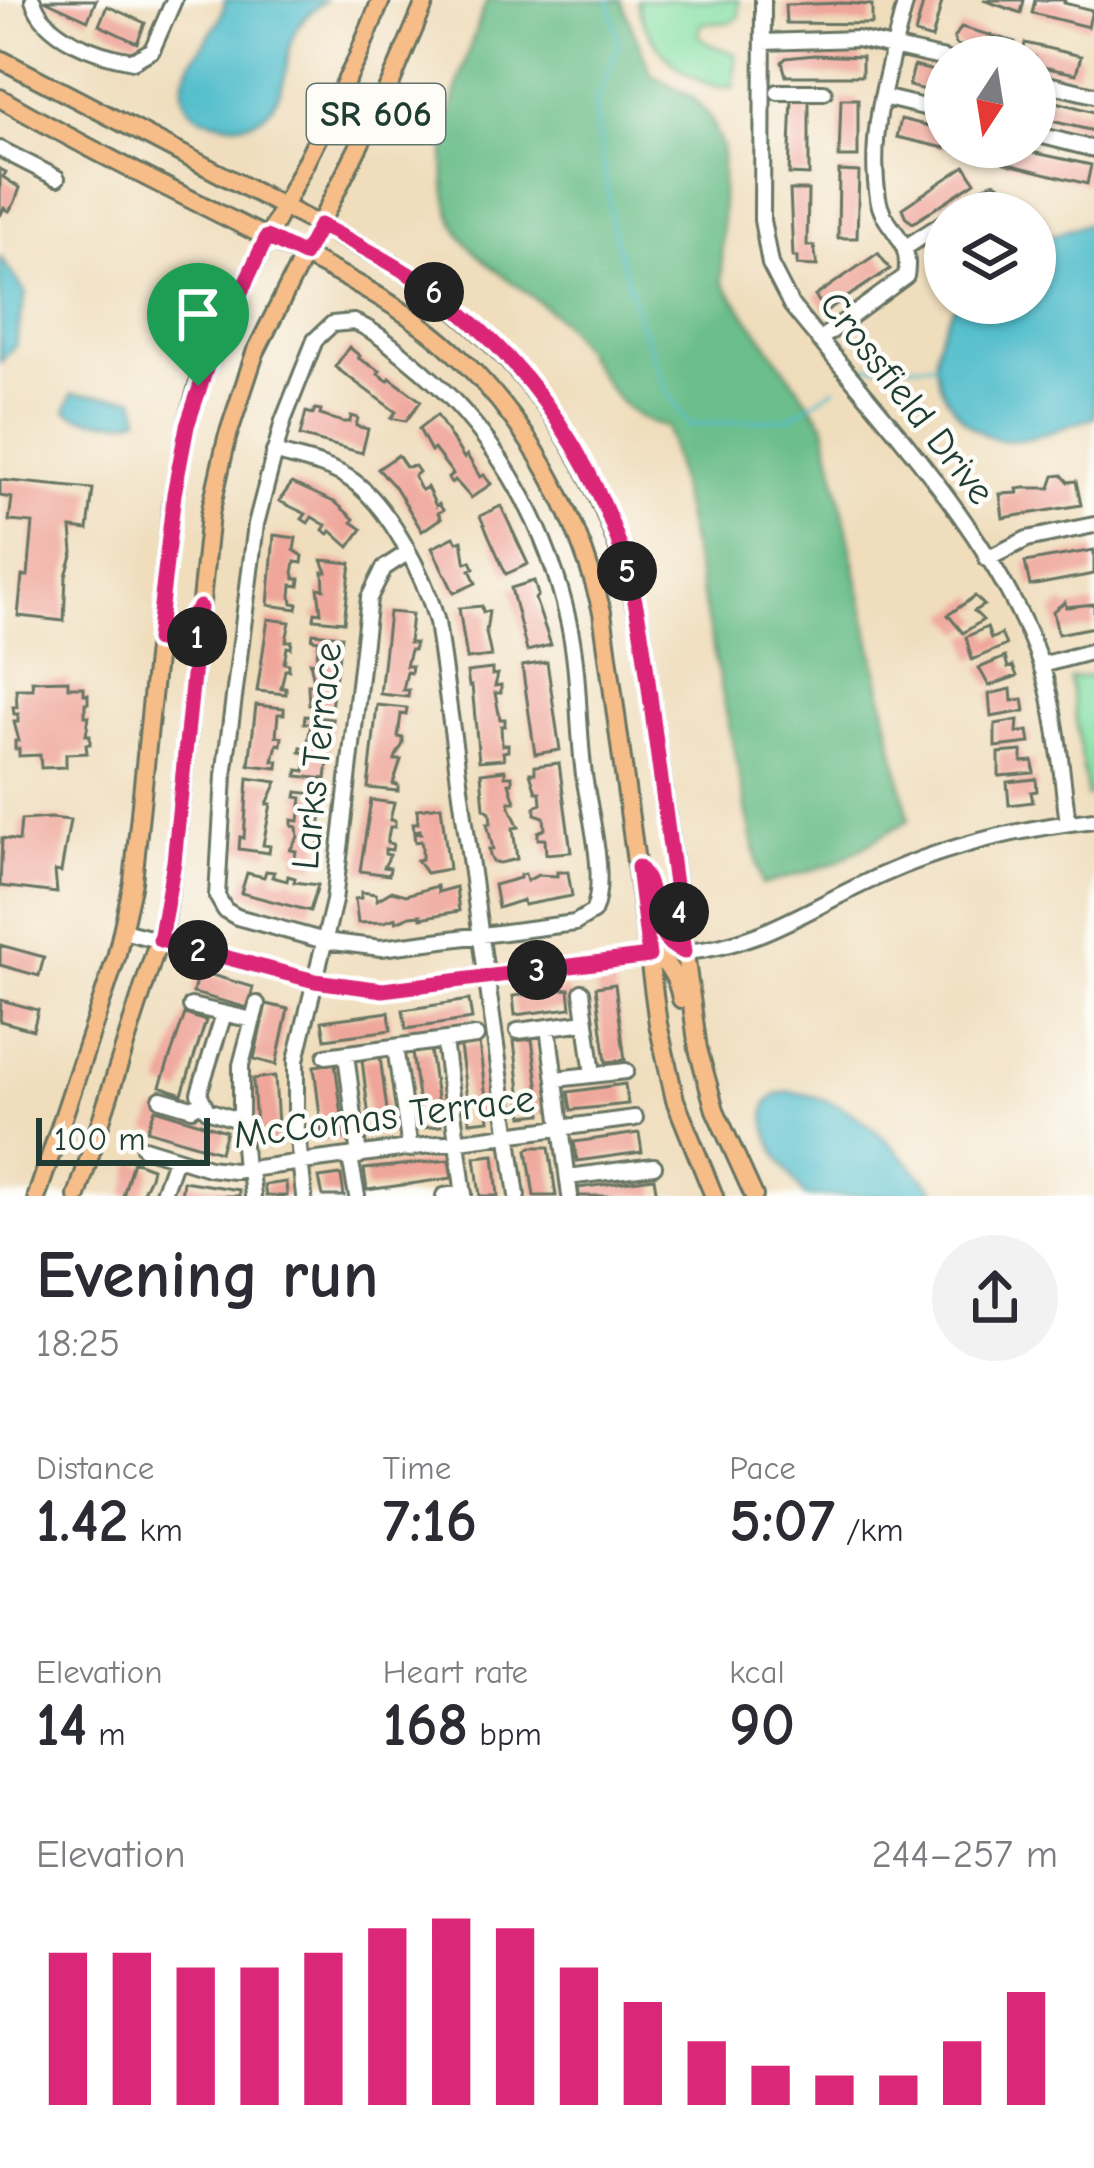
<!DOCTYPE html>
<html lang="en">
<head>
<meta charset="utf-8">
<style>
	body { margin:0; font-family:"Comic Neue",sans-serif; background:#f2f2f3; color:#2b2b33; height:100vh; display:flex; flex-direction:column; font-size:45px; white-space:nowrap }
	* { box-sizing:border-box; margin:0 }
	p { font-size:39px; color:#7c7c81 }
	.icon { flex:none; width:66px; height:66px; fill:none; stroke:currentColor; stroke-width:2; stroke-linecap:round; stroke-linejoin:round }
	.map { position:relative; height:1196px; overflow:hidden }
	.drawer { display:flex; flex-direction:column; background:#fff; flex:1 }
	.drawer>* { flex:none }
	.needle { width:78px; rotate:192deg }
	.fabs { position:absolute; left:924px; top:36px; display:grid; gap:24px }
	.fabs a { display:grid; place-items:center; width:132px; height:132px; border-radius:50%; background:#fff; box-shadow:0 3px 9px #0004; font-size:60px }
	.scale { position:absolute; left:36px; bottom:30px; width:174px; box-sizing:border-box; padding-left:12px; border:6px solid #1f3d34; border-top:0; font-size:33px; line-height:42px; white-space:nowrap; color:#1f3d34; -webkit-text-stroke:9px #fdfcf7; paint-order:stroke }
	.pin { position:absolute; display:grid; place-items:center; width:102px; height:102px; color:#fff; margin:-123px -51px; border-radius:50% 50% 50% 0; rotate:-45deg; box-shadow:0 0 12px #0007 }
	.pin .icon { rotate:45deg }
	.km { position:absolute; width:60px; height:60px; margin:-30px; border-radius:50%; background:#222; color:#fff; font-size:33px; line-height:60px; text-align:center }
	.round { display:grid; place-items:center; flex:none; width:126px; height:126px; border-radius:63px; background:#f2f2f3 }
	.headline { display:flex; align-items:center; justify-content:space-between; height:204px; padding:0 36px }
	h1 { font-size:66px; font-weight:700; line-height:90px }
	.figures { display:grid; grid-template-columns:repeat(3,1fr); gap:18px; height:204px; padding:12px 36px }
	.figures div { display:grid; align-content:center }
	.figures b { font-size:60px; font-weight:700 }
	.figures small { font-size:33px; font-weight:400 }
	.figures p { font-size:33px }
	.chart { height:336px; padding:24px 36px }
	.chart p { display:flex; justify-content:space-between }
	.chart svg { width:100%; height:216px; margin-top:12px; stroke:#db2777; stroke-width:6 }
	.map>svg:first-child { display:block }
	.green { fill:#86e0a6; stroke:#528e6d; stroke-width:3 }
	.forest { fill:#6cbe8b; stroke:#467e60; stroke-width:3 }
	.water { fill:#52becc; stroke:#387e80; stroke-width:3 }
	.lines { fill:none; stroke-linecap:round; stroke-linejoin:round }
	.stream { stroke:#52becc; stroke-width:3 }
	.building { fill:#efa59a }
	.minor-casing { stroke:#687564; stroke-width:20 }
	.major-casing { stroke:#687564; stroke-width:22 }
	.minor { stroke:#fff; stroke-width:14 }
	.major { stroke:#f7bd88; stroke-width:16 }
	.route-casing { stroke:#fff; stroke-width:24 }
	.route { stroke:#db2777; stroke-width:15 }
	.labels { text-anchor:middle; dominant-baseline:central; stroke-width:9; stroke-linejoin:round; paint-order:stroke }
	.shield { fill:#fdfcf7; stroke:#62766e; stroke-width:3 }
	.shield-label { font-size:36px; font-weight:bold; fill:#1f3d34 }
	.street-label { font-size:39px; fill:#1f3d34; stroke:#fdfcf7 }
</style>
</head>
<body>
<div class="map">
<svg width="1094" height="1196" viewBox="0 0 1094 1196">
	<rect width="100%" height="100%" fill="#fdfcf7"/>
	<filter id="ink" filterUnits="userSpaceOnUse"><feTurbulence type="fractalNoise" baseFrequency=".00833" numOctaves="2"/><feDisplacementMap in="SourceGraphic" scale="24" xChannelSelector="R" yChannelSelector="G"/><feConvolveMatrix kernelMatrix="1 2 1 2 8 2 1 2 1" color-interpolation-filters="sRGB"/></filter>
	<filter id="wash" filterUnits="userSpaceOnUse"><feTurbulence type="fractalNoise" baseFrequency=".004" numOctaves="4" result="noise"/><feDisplacementMap in="SourceGraphic" scale="48" xChannelSelector="R" yChannelSelector="G"/><feGaussianBlur stdDeviation="2.7" result="paint"/><feColorMatrix in="noise" values="0 0 0 0 0 0 0 0 0 0 0 0 0 0 0 0 0 1.4 0 .05"/><feComposite in="paint" operator="in"/></filter>
	<g filter="url(#wash)">
		<rect width="100%" height="100%" fill="#efddbc"/>
		<path class="green" d="M637 0H739V17L730 22 701 24 698 35 708 44 736 54 734 87C691 92 642 40 637 0Z
			M1094 675V794L1087 796 1070 679Z"/>
		<path class="forest" d="M487 0H621L652 75 692 97 709 116 722 147V282L824 423 909 820 835 863 762 885 667 427C659 424 648 422 641 418 607 398 589 353 564 325 537 295 499 277 471 248 414 189 463 65 487 0Z"/>
		<path class="water" d="M225 0H325C313 10 300 20 294 34 287 49 288 65 284 80 271 123 245 132 205 118 192 114 184 106 183 92 180 58 222 34 225 0Z
			M1094 221V418C1065 424 1032 444 1002 440 970 436 939 397 936 365 934 344 945 321 957 303H1035V241Z
			M0 257 26 293 15 346 0 362Z
			M72 394 135 398 140 417C122 425 83 421 66 411Z
			M790 1092C857 1098 896 1150 940 1196H805C788 1173 757 1132 767 1103L778 1094Z"/>
		<g class="lines">
			<path class="stream" d="M609 0 619 44 595 105 613 230 637 314 668 393 689 425 789 418 835 388
				M867 366 936 364"/>
		</g>
		<g id="blocks">
			<path class="building" d="M44 0H96L88 20Z
				M924 0 942 2 932 39 915 34Z
				M983 0H1024L1021 13Z
				M1035 0H1065L1064 3 1092 10 1088 27 1032 13Z
				M843 3 872 5V24L786 23 785 5Z
				M107 6 145 23 137 43 99 25Z
				M961 27 1015 42 1011 57 956 45 954 39Z
				M1025 43 1081 56 1076 74 1038 66 1035 57H1022Z
				M814 55 862 57V76H786L782 62 786 58Z
				M914 66 941 73 945 77V95L909 86Z
				M1038 97 1094 112V131L1035 117Z
				M792 98H809V175L789 174Z
				M841 99H858V157H839Z
				M901 119 945 130V148L897 137Z
				M1008 147 1091 165 1087 184 1004 163Z
				M965 166 975 182 913 223 906 218 902 208Z
				M0 169 6 172 3 177 20 188 14 204 9 211 4 208 0 216Z
				M839 171 859 172 857 238H838Z
				M790 190H808L807 246H814L817 266 797 265V257H793Z
				M878 253 890 269 826 311 815 296Z
				M349 347 360 356 358 358 380 371 378 374 388 381 390 378 421 401 406 421 391 418 396 412 335 367Z
				M315 409 321 410 320 415 343 422H350L351 416 358 418 356 426 368 429 362 453 300 436 306 412 313 414Z
				M437 415 464 458 467 455 480 477 484 475 491 484 471 498 455 480 451 483 448 478 453 474 434 449 431 451 419 429Z
				M398 455 406 467 415 466 419 472 414 476 420 488 422 490 427 487 436 506 439 504 443 510 438 513 441 518 422 531 396 488 378 469Z
				M1062 475 1068 482 1076 481 1081 505 1003 518 1000 494 1018 493 1017 489 1024 488H1050L1054 476Z
				M0 480 93 489 88 530 71 528 73 552 66 576 64 621 18 616 22 576H28L33 523 9 521 12 498 0 496Z
				M292 483 336 503 354 519 352 522 362 529 349 547 331 531 329 534 323 530 326 525 322 523 312 517 308 523 302 519 306 514 279 501Z
				M501 506 528 564 506 574 480 516Z
				M274 535 296 538 294 550 303 556 302 563 295 562 293 573 295 579H300L299 586 292 585 291 596 292 603 298 604 297 609 268 605Z
				M454 537 457 542 462 540 465 560 466 563 471 561 474 568 470 570 476 583 454 593 432 548Z
				M1094 550V574L1030 586 1025 562Z
				M322 560 351 563 344 622 314 619 315 612 321 613 318 588 324 589 323 572H327Z
				M534 581 538 595 535 599 551 645 527 651 511 588Z
				M975 596 984 605 974 611 983 620 963 633 948 615Z
				M1065 602 1066 607 1094 604V627L1058 634 1053 611Z
				M482 606 483 612 489 611 486 632 491 656 467 659 459 608Z
				M389 612 412 614 409 643H415L414 650H410L406 666H412L411 673 407 672 403 690H409L408 697 380 694Z
				M268 619 290 622 286 641H292L291 648 287 647 284 663 289 664V670H285L281 688H286V694L257 691Z
				M987 627 991 639 1001 634 1006 645 972 660 966 637Z
				M313 633 342 636 331 707 309 705 308 685H313L314 681 310 662 316 663 319 640 312 639Z
				M1005 657 1008 668 1013 666 1017 676 989 686 979 668Z
				M547 662 560 750 535 754 522 666Z
				M492 669V675L498 674 495 686 501 685V693H495L500 719H505V726H501L502 745 508 744V751L503 752 504 759 479 761 472 686H469L467 672Z
				M68 680V687H84V694H88V703H85V716H89L86 735H90V744H86L87 753 66 754V767L41 768 40 755 19 756V749H15V741H19L14 722H18V714H14L13 707H17L16 689H33L32 681Z
				M1011 689 1012 701 1023 699 1025 711 991 717 989 694Z
				M256 705 284 708V714H278L276 736 282 737 281 745 277 744 273 761H278V768L249 765Z
				M377 705 407 708 406 715 401 714 398 737 403 738V744L396 756 395 760H401L393 784 398 785V791L368 788Z
				M305 716 333 719 326 779 297 776 298 770 305 771 308 753 300 752 301 747 307 748 311 723H304Z
				M1018 720 1017 733 1028 731 1030 743 995 747V724Z
				M1022 751V762L1033 761 1034 773 999 776V753Z
				M559 763 571 852 546 854 545 839H538V832L545 829 544 817 535 814V807L541 804 540 792H536L530 773H535V766Z
				M505 770V776H512V783H509L515 802H509L510 808 519 827 513 828 517 859 500 863 493 862 490 856 489 849H493L487 823H491L490 812 484 808 481 773Z
				M248 778 277 782 267 804H271L263 845 270 846 269 853 239 849 240 837 244 838Z
				M1036 779 1037 791 1031 792 1033 802 1009 805 1007 782Z
				M297 792 324 795 316 866 294 863 296 851 290 850 298 837 297 827 292 826V820L299 821 302 798 296 797Z
				M371 800 394 803 390 820 395 821V827H390L387 843 393 844 392 850 385 849V854L390 855 384 867 390 868 389 875 360 871Z
				M441 806 449 869 426 873 417 860 422 859V847L421 841 415 842 414 834 421 833 420 830 414 831 413 823H418L417 809Z
				M51 818 70 820 61 872 55 871 57 893 0 886 2 838 19 841 21 820Z
				M266 871 274 872 272 877 287 881 288 876 295 878 294 882 318 885 310 911 241 893 247 873 264 877Z
				M557 872H568L572 896 524 905 523 900 498 908 494 885 520 878V875L525 874 527 881 538 875 557 876Z
				M437 886 438 892 456 887 459 911 421 918V915L410 916 396 922V918L384 922 358 923 355 899 361 898V892L376 894 377 900 392 891 406 895Z
				M0 945 44 957 39 976 0 965Z
				M198 971 253 987 248 1008 193 993Z
				M615 984 625 1060 606 1062 596 987Z
				M569 989 571 1008 515 1015 513 996Z
				M1 1000 38 1010 33 1030 0 1021Z
				M469 1000 472 1019 406 1029 403 1010Z
				M266 1004 288 1009 276 1065 254 1059Z
				M389 1012 391 1030 325 1039 322 1021Z
				M185 1014 206 1021 182 1094 160 1086Z
				M532 1039 542 1114 523 1116 514 1041Z
				M479 1044 489 1120 470 1122 460 1046Z
				M430 1050 441 1126 422 1128 412 1052Z
				M380 1057 390 1133 371 1135 362 1060Z
				M335 1063 345 1138 323 1141 314 1066Z
				M275 1076 279 1142 257 1144 253 1079Z
				M625 1084 628 1104 571 1110 568 1092Z
				M155 1109 226 1131 220 1152 147 1130Z
				M639 1133 642 1152 577 1161 574 1142Z
				M531 1147H549L556 1196H534L527 1150Z
				M494 1155 498 1196H480L475 1157Z
				M449 1160 452 1178 367 1190 364 1169Z
				M133 1161 152 1168 150 1177 141 1196H123Z
				M341 1175 344 1196H323L319 1178Z
				M654 1178 657 1196H579L578 1188Z
				M183 1181 239 1190V1196H181Z
				M286 1182 287 1196H266L264 1185Z"/>
		</g>
	</g>
	<g filter="url(#ink)">
		<use href="#blocks" fill-opacity="0" stroke="#687564" stroke-width="3"/>
		<g class="lines">
			<g class="minor-casing">
				<path id="minor" d="M33 0C44 37 97 55 133 61L152 50 174 0
					M763 0 762 220 770 264 791 305C876 411 1000 539 1042 668 1058 717 1061 772 1068 823
					M763 42 857 39 945 59
					M1035 81 1094 95
					M778 92H824
					M882 97 945 112
					M1035 134 1094 149
					M0 149 57 178
					M959 213 994 191
					M906 247 945 222
					M354 322C374 330 391 345 407 358 490 424 545 517 568 620 580 671 577 723 584 775 589 811 608 880 593 912L575 923 381 948 325 941 237 917 225 910 217 896 224 776 256 524 283 421 315 340 332 324Z
					M819 340 906 276C913 236 883 230 878 198 867 132 890 64 906 0
					M274 452C297 459 326 464 347 477 388 502 425 577 437 622L517 1196
					M987 559 1027 539 1094 525
					M1041 665 1094 651
					M123 931 315 981 383 990 649 956
					M684 952C761 947 819 901 889 872 954 844 1023 828 1094 820
					M191 1006 253 1020
					M224 1014 199 1093 207 1110 241 1121 245 1170
					M586 1022 593 1075
					M548 1027 570 1196
					M518 1031 586 1022 582 992
					M444 1041 464 1196
					M395 1047 410 1149
					M346 1054 359 1156
					M326 1056 476 1036
					M556 1079 626 1071
					M161 1099 192 1108 201 1103
					M241 1121V1065L257 1004
					M144 1148 209 1168 234 1171 635 1118
					M350 1157 357 1196
					M250 1170 253 1196
					M568 1177 654 1166
					M162 1196 175 1159
					M304 1196 296 1120V1060L334 901 369 598 384 568 407 553
					M444 1196 464 1193"/>
			</g>
			<g class="major-casing">
				<path id="major" d="M0 59 395 265C532 356 607 470 641 630L698 1049 715 1110 754 1196
					M0 98C87 149 178 193 268 238 337 272 406 305 461 359 533 429 578 516 602 612L658 1024 675 1100 714 1196
					M157 640 170 638 200 607
					M653 906C656 927 663 944 684 952
					M649 956C669 959 678 981 681 999
					M37 1196 116 958 133 882 172 503 187 426 198 386 233 307 357 59 381 0
					M77 1196 164 923 174 862 210 514 227 438 255 353 392 80 426 0"/>
			</g>
			<use href="#minor" class="minor"/>
			<use href="#major" class="major"/>
		</g>
	</g>
	<g class="lines" filter="url(#ink)">
		<g class="route-casing">
			<path id="route" d="M320 225C358 245 396 264 431 289 530 361 603 469 632 588 644 638 649 691 656 742 665 812 675 882 684 952 643 937 663 892 638 867L649 956 383 990 315 981 160 940 174 862 200 607 170 638 157 640 174 494 187 426 210 357 267 237 304 255Z"/>
		</g>
		<use href="#route" class="route"/>
	</g>
	<g class="labels">
		<rect class="shield" x="307" y="84" width="138" height="60" rx="9"/>
		<g class="shield-label">
			<text x="376" y="114">SR 606</text>
		</g>
		<g class="street-label">
			<text transform="translate(907 398) rotate(52)">Crossfield Drive</text>
			<text transform="translate(317 756) rotate(-84)">Larks Terrace</text>
			<text transform="translate(384 1117) rotate(-7)">McComas Terrace</text>
		</g>
	</g>
</svg>
<div class="fabs">
<a><svg class="needle" viewBox="-14 -14 28 28"><path d="M0-13l5 13h-10z" fill="#e53935"/><path d="M0 13l5-13h-10z" fill="#7c7c81"/></svg></a>
<a><svg class="icon" aria-label="layers" viewBox="0 0 24 24"><path d="M12 4l9 5-9 5-9-5zM3 14l9 5 9-5"/></svg></a>
</div>
<div class="scale">100 m</div>
<div class="pin" style="left:198px;top:386px;background:#1e9e55"><svg class="icon" aria-label="arrive" viewBox="0 0 24 24"><path d="M6 21V4h12l-3 4 3 4H6"/></svg></div>
<b class="km" style="left:197px;top:637px">1</b>
<b class="km" style="left:198px;top:950px">2</b>
<b class="km" style="left:537px;top:970px">3</b>
<b class="km" style="left:679px;top:912px">4</b>
<b class="km" style="left:627px;top:571px">5</b>
<b class="km" style="left:434px;top:292px">6</b>
</div>
<section class="drawer">
<div class="headline"><div><h1>Evening run</h1><p>18:25</p></div><a class="round"><svg class="icon" aria-label="share" viewBox="0 0 24 24"><path d="M12 15V3M7 8l5-5 5 5M5 13v7h14v-7"/></svg></a></div>
<div class="figures">
<div><p>Distance</p><b>1.42<small> km</small></b></div>
<div><p>Time</p><b>7:16</b></div>
<div><p>Pace</p><b>5:07<small> /km</small></b></div>
</div>
<div class="figures">
<div><p>Elevation</p><b>14<small> m</small></b></div>
<div><p>Heart rate</p><b>168<small> bpm</small></b></div>
<div><p>kcal</p><b>90</b></div>
</div>
<div class="chart"><p><span>Elevation</span>244–257 m</p>
<svg viewBox="0 0 160 44" preserveAspectRatio="none"><path d="M5 44V13M15 44V13M25 44V16M35 44V16M45 44V13M55 44V8M65 44V6M75 44V8M85 44V16M95 44V23M105 44V31M115 44V36M125 44V38M135 44V38M145 44V31M155 44V21"/></svg>
</div>
</section>
</body>
</html>
